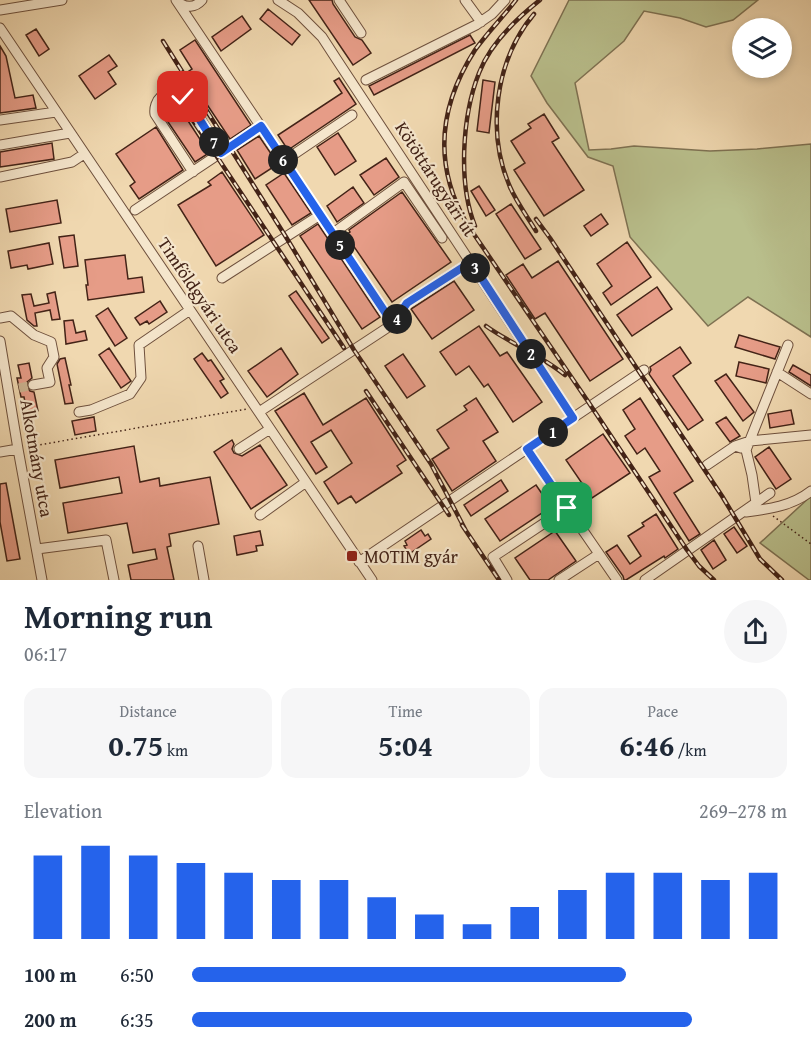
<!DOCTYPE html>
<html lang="en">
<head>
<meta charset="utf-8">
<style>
	body { margin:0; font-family:"Gentium Book Plus",serif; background:#f6f6f7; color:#1f2937; height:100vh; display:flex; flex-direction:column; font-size:22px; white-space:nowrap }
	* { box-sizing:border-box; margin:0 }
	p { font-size:20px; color:#747a83 }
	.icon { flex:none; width:33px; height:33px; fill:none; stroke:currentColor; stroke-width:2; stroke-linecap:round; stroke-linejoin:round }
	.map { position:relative; height:580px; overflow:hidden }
	.sheet { display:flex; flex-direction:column; background:#fff; flex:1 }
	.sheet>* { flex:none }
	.buttons { position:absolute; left:732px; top:18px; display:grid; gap:12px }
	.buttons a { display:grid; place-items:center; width:60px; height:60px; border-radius:50%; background:#fff; box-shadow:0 3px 9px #0003; font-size:30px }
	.pin { position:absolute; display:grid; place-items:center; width:51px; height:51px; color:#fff; margin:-26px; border-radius:12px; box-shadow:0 3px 9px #0006 }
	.km { position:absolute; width:30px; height:30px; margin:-15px; border-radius:50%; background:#222; color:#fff; font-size:16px; line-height:30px; text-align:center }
	.round { display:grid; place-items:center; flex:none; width:63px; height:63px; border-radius:32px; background:#f6f6f7 }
	.head { display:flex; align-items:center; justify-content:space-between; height:102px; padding:0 24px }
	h1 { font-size:33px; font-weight:800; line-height:45px }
	.metrics { display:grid; grid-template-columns:repeat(3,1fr); gap:9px; height:102px; padding:6px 24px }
	.metrics div { display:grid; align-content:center; border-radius:15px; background:#f6f6f7; text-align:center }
	.metrics b { font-size:30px; font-weight:800 }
	.metrics small { font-size:16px; font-weight:400 }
	.metrics p { font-size:16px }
	.chart { height:168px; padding:12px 24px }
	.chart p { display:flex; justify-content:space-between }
	.chart svg { width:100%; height:108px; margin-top:6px; stroke:#2563eb; stroke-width:6 }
	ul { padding:0 24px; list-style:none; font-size:20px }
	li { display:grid; grid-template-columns:96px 72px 1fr; align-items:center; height:45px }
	li i { height:15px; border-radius:8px; background:#2563eb }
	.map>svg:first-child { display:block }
	.green { fill:#b9bf8c; stroke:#7e7152; stroke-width:1.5 }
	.building { fill:#e69c87; stroke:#432317; stroke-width:1.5 }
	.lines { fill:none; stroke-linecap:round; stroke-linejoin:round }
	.minor-tunnel { stroke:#cdb491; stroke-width:9; stroke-dasharray:9 4.5; stroke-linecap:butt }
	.minor-casing { stroke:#6e503d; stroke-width:11 }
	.path { stroke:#432317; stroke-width:1.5; stroke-dasharray:1.5 3; stroke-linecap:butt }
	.minor { stroke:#f5e6cc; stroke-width:9 }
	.rail-casing { stroke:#432317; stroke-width:4.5 }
	.rail { stroke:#f5e6cc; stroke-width:2; stroke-dasharray:7; stroke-linecap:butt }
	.route-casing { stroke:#fff; stroke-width:12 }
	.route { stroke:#2563eb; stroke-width:8 }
	.poi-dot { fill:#8f2418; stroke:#f5e6cc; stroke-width:2 }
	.labels { text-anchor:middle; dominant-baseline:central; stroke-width:4.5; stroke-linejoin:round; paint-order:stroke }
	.street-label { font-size:18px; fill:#432317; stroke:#f5e6cc }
	.poi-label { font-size:18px; fill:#432317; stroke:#f5e6cc; text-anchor:start }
</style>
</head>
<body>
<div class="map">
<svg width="811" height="580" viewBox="0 0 811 580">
	<rect width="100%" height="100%" fill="#f0d8b0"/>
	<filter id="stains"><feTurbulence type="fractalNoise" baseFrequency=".00333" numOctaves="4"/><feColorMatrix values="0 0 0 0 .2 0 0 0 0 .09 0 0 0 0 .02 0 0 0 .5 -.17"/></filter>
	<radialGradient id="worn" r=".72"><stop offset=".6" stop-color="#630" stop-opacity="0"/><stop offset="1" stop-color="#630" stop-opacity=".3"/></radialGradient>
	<path class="green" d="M569 0H758L733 20 706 27 680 18 644 11 624 41 575 83 589 150 611 149 634 146 710 151 757 149 811 144V337L748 297 708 326 630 237 613 166 588 157 547 103 531 76Z
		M811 496V580H809L760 543Z"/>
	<path class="building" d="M309 0H332L333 4 355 37 362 40 371 53 353 65Z
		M268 9 300 35 292 45 260 19Z
		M242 16 251 29 221 51 212 37Z
		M36 29 49 49 39 56 26 35Z
		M470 35 475 43 374 95 369 86Z
		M195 40 251 125 230 139 186 73 192 69 180 50Z
		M0 46 6 56 15 98 33 95 36 108 0 113Z
		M109 55 117 66 108 72 116 84 95 99 79 76Z
		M339 78 356 104 288 150 278 135 342 93 334 81Z
		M483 80 495 82 489 133 477 131Z
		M179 107 209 153 195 162 164 116Z
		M544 114 559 138 552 142 584 190 544 216 514 170 525 163 511 141 531 128 528 124Z
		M156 127 183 170 139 199 130 186 135 182 116 154Z
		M338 133 356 161 335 175 317 147Z
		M259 136 278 164 255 179 237 150Z
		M52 143 54 159 0 167V152Z
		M386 158 399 177 374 195 360 175Z
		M222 172 264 235 216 266 178 205 211 185 208 182Z
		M284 173 311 213 292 225 266 185Z
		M479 186 495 210 486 216 471 191Z
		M353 187 364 203 337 222 327 206Z
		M402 192 451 262 392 302 346 235 350 232 349 230Z
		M57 200 61 223 10 232 6 209Z
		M511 204 541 249 525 259 496 214Z
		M601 214 608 224 591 236 584 226Z
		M318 224 380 317 362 329 300 236Z
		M74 235 78 266 64 268 59 237Z
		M627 242 651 277 611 305 603 293 612 286 597 264Z
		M49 243 53 264 28 269 27 265 11 268 8 251Z
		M125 255 128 279 142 277 144 292 88 300 86 285H88L85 260Z
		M558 261 623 359 590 381 545 313 535 319 506 275 523 264 532 278Z
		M454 281 474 310 432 339 411 309Z
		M657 287 672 309 632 336 617 315Z
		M296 291 329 338 322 343 289 296Z
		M55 292 60 319 52 320 50 310 35 313 37 326H34L27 320 22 295 31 294 34 306 49 303 47 294Z
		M160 301 167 312 149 324 147 321 140 325 135 318Z
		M108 308 127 338 115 346 96 316Z
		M73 320 76 333 85 331 87 340 66 344 64 321Z
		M479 326 500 356 507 352 542 402 513 422 488 384 484 387 469 366 456 375 440 352Z
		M739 335 780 347 775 359 735 347Z
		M680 347 691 363 673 376 703 420 688 430 649 374 651 370 650 367Z
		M109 348 131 381 121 388 99 355Z
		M281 348 298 374 267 397 248 371Z
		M202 353 208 361 211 360 224 379 220 381 228 393 221 398 194 359Z
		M403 354 425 386 407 398 385 366Z
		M65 358 71 385H69L73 403 65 404 57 364 60 359Z
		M739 362 769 369 766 383 736 376Z
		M29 363 32 378 27 382V387L30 391 34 392 38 411 27 413 24 397H21L17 378H21L18 365Z
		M793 365 811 375V386L789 372Z
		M726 374 754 412 743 421 715 381Z
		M304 393 323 425 366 398 406 460 397 466 402 473 356 503 351 496 338 504 324 482 352 463 331 430 311 442 327 467 316 474 275 411Z
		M476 398 498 432 483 441 496 461 452 491 432 459 449 448 437 430 467 410 464 406Z
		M640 398 693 481 674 493 700 534 689 541 649 477 660 471 645 448 637 454 625 436 635 429 623 410Z
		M791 410 794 424 770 428 768 414Z
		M94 417 96 431 75 435 72 421Z
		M726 417 740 436 730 442 716 423Z
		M603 434 630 473 592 498 566 460Z
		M232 440 234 444 232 449 234 453 242 456 260 445 287 485 251 509 214 452Z
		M134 446 140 482 159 478 160 486 210 477 219 524 169 534 171 546 167 547 174 580H131L128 565 157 559 155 549 133 553 127 523 68 533 63 503 122 493 119 477 60 488 55 460Z
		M769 447 791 479 776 489 755 457Z
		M501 480 508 491 471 516 464 505Z
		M6 483 20 559 7 561 0 522V484Z
		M536 485 551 507 500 541 485 519Z
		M656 514 678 549 665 558 664 556 626 580H624L623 576 606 552 617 545 630 564 641 556 628 536 644 526 642 523Z
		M734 527 747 546 737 553 724 534Z
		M421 530 425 536 428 534 431 539 409 554 404 546 407 545 405 541Z
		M260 531 263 545 256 546 257 551 237 555 234 536Z
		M555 531 576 561 548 580H530L515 558Z
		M714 540 726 560 713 569 701 550Z"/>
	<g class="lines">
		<path class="minor-tunnel" d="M19 388 33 385"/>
		<g class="minor-casing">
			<path id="minor" d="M176 0 393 324
				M278 0 298 13 322 37 335 57 573 418
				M339 0 361 33
				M465 0 481 22
				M178 2C186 8 195 8 202 0
				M0 10 62 0
				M0 28 372 580
				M366 80 476 25 492 14 505 0
				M0 120 56 112
				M0 145 70 133
				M284 161 352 115
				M193 172 155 114C153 101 165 87 179 95 194 103 211 138 221 153
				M0 177 72 162 84 154
				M135 210 261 126
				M332 234 404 182 442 238
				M222 278 320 215
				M0 318 11 316 34 335 51 342 54 357 47 368 50 382 33 385
				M0 341 18 449 42 580
				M777 372 811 394
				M79 412 91 410 130 394 141 378 139 345 190 310
				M259 412 393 324 407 303 471 262
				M735 446 750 441 811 435
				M239 449 270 429
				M527 449 617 580
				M0 452 18 449
				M707 465 735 446 741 448
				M756 503 752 475 746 450 788 345
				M746 512C769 509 792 506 811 491
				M260 515 306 482
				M198 546 204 580
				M37 549 106 540 114 580
				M359 562 644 370
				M507 580 493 557 567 508
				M559 580 599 554
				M645 580 770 493"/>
		</g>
		<path class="path" d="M27 447 247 409
			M773 516 811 544"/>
		<use href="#minor" class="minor"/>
		<g class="rail-casing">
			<path id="rail" d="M516 0C503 17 487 33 475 50 439 106 433 165 467 224L587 400 687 550 699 566 714 580
				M534 14C495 60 486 132 510 187 517 203 527 216 536 231
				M163 41 286 237 354 350 431 464 466 531
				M180 101 344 348
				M536 219 550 238 722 496 760 559 782 580
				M475 226C458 184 462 116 479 73 490 44 516 19 540 0
				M486 326C511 344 541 355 565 375
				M366 391 449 515
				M462 525 499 580"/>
		</g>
		<use href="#rail" class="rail"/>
	</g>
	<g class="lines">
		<g class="route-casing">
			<path id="route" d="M183 97 191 106 221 153 261 126 393 324 407 303 471 262 573 418 527 449 567 508"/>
		</g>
		<use href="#route" class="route"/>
	</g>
	<rect class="poi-dot" x="346" y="550" width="12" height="12" rx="3"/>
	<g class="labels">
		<g class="street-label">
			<text transform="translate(436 179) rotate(57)">Kötöttárugyári út</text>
			<text transform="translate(200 295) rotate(56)">Timföldgyári utca</text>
			<text transform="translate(37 458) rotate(80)">Alkotmány utca</text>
		</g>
		<g class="poi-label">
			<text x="364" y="556">MOTIM gyár</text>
		</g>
	</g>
	<rect width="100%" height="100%" filter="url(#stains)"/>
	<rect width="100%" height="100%" fill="url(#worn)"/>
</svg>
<div class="buttons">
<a><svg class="icon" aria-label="layers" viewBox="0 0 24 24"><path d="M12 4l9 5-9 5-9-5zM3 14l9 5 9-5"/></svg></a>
</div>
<div class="pin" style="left:567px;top:508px;background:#1e9e55"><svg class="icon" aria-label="arrive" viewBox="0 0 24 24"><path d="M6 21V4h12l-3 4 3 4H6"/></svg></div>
<div class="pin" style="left:183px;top:97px;background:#d93025"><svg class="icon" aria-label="check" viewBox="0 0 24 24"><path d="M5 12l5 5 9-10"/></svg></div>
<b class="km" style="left:553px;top:432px">1</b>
<b class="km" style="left:531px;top:354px">2</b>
<b class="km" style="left:475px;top:268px">3</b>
<b class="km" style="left:397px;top:319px">4</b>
<b class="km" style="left:340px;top:245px">5</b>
<b class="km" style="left:283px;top:160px">6</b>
<b class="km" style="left:214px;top:142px">7</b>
</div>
<section class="sheet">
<div class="head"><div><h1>Morning run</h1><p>06:17</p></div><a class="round"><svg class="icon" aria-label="share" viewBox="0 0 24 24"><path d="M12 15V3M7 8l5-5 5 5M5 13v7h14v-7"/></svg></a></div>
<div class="metrics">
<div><p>Distance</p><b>0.75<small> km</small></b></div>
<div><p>Time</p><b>5:04</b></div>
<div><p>Pace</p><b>6:46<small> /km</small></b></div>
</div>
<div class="chart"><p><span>Elevation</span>269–278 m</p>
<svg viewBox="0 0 160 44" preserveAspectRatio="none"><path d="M5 44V10M15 44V6M25 44V10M35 44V13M45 44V17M55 44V20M65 44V20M75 44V27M85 44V34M95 44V38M105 44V31M115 44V24M125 44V17M135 44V17M145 44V20M155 44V17"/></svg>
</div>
<ul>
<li><b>100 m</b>6:50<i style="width:73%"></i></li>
<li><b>200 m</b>6:35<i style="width:84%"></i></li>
</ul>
</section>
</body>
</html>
